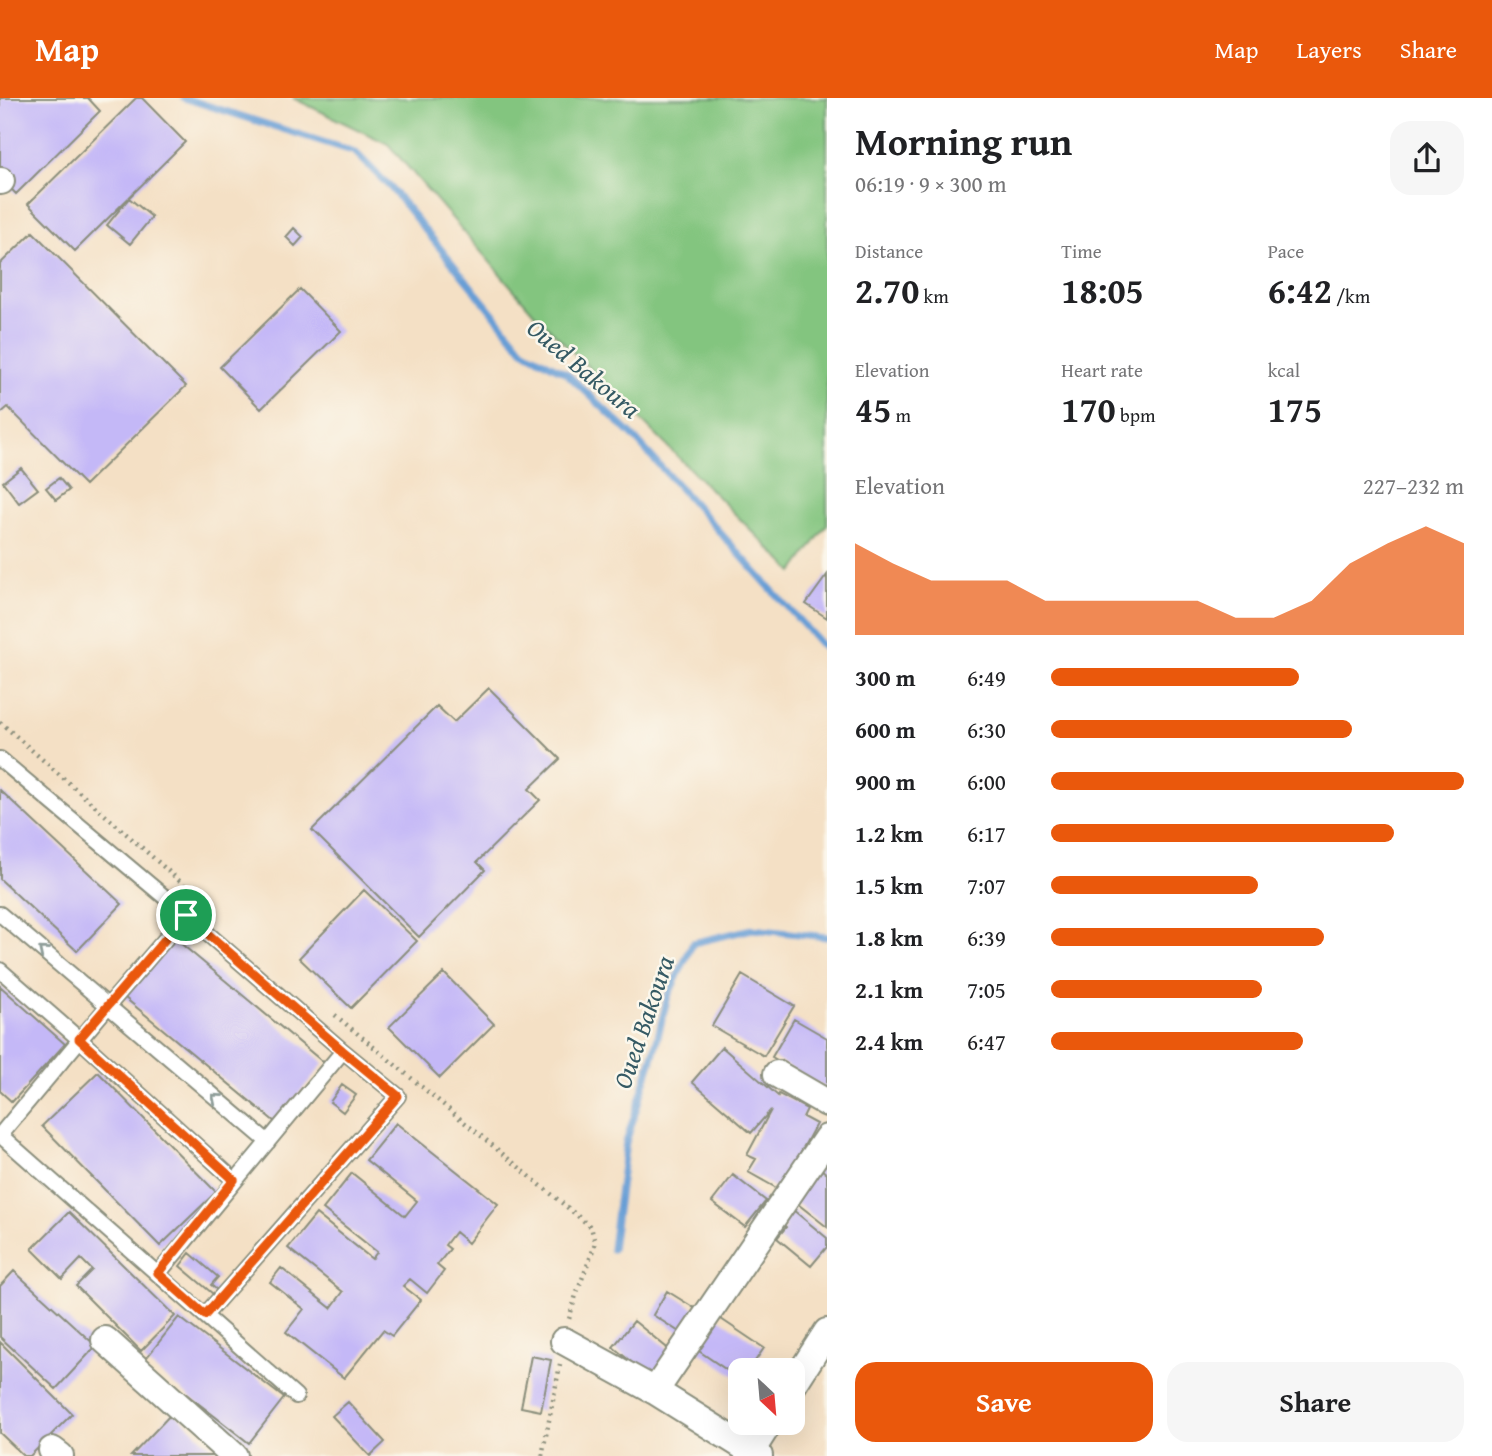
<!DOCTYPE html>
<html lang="en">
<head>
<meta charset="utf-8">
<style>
	body { margin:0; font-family:"Gentium Book Plus",serif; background:#f6f6f6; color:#202124; height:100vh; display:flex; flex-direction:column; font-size:26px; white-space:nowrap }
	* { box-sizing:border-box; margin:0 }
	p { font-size:23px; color:#757577 }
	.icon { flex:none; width:38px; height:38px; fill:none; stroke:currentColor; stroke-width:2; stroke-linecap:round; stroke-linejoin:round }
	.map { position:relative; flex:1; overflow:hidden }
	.side { display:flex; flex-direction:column; background:#fff; width:665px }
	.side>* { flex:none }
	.needle { width:46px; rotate:154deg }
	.controls { position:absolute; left:728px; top:1260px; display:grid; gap:14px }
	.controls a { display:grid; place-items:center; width:77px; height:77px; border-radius:14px; background:#fff; box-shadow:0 7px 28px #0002; font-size:35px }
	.pin { position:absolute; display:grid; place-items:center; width:60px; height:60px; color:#fff; margin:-30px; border:4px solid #fff; border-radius:50%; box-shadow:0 2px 7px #0007 }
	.round { display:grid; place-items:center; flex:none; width:74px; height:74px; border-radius:21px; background:#f6f6f6 }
	.summary { display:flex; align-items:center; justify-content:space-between; height:119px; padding:0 28px }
	h1 { font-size:38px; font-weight:700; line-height:52px }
	.stats { display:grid; grid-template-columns:repeat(3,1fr); gap:10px; height:119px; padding:7px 28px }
	.stats div { display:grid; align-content:center }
	.stats b { font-size:35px; font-weight:700 }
	.stats small { font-size:19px; font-weight:400 }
	.stats p { font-size:19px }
	.chart { height:196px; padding:14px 28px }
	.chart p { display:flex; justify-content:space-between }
	.chart svg { width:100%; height:126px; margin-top:7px; fill:#ea580c; opacity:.7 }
	.button { display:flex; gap:14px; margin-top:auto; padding:14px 28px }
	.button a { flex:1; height:80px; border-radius:21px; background:#ea580c; color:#fff; font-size:28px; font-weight:700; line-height:80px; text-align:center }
	.button a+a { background:#f6f6f6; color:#202124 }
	ul { padding:0 28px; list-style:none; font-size:23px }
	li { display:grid; grid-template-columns:112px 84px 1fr; align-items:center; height:52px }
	li i { height:18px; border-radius:9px; background:#ea580c }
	header { display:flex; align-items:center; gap:42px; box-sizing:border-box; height:98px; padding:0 35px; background:#ea580c; color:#fff }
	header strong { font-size:33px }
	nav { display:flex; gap:38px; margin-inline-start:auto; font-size:24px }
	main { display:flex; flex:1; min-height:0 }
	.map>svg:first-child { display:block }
	.green { fill:#83c57f; stroke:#51815a; stroke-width:2 }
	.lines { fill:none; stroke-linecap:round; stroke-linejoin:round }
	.stream { stroke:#679ed5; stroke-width:7 }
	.building { fill:#c4b8f7 }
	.service-casing { stroke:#8a8e7c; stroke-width:18 }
	.minor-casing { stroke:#8a8e7c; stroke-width:30 }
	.path { stroke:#8a8e7c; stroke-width:4.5; stroke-dasharray:2 5; stroke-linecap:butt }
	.service { stroke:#fff; stroke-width:14 }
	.minor { stroke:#fff; stroke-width:26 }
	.oneway { stroke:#8f9e9a }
	.route-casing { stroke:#fff; stroke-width:14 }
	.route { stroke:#ea580c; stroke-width:9 }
	.labels { text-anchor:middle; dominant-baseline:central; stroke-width:5; stroke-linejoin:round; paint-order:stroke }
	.water-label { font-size:26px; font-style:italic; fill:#355a64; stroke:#fbf7ec }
</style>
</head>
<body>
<header>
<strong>Map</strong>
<nav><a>Map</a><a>Layers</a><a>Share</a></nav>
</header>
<main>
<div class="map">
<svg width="827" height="1358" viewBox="0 0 827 1358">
	<rect width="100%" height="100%" fill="#fbf7ec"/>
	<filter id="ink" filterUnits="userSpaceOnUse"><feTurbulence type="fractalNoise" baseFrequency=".0143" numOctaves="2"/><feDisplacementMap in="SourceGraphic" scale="14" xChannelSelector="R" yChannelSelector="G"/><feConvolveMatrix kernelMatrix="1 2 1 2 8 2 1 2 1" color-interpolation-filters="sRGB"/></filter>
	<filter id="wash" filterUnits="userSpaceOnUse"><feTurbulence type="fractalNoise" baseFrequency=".00686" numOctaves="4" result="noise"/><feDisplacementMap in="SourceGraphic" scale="28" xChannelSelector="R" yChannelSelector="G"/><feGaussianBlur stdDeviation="1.57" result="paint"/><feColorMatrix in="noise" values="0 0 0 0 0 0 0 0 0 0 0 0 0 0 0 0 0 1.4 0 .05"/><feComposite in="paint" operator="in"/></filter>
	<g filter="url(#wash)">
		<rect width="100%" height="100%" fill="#f4e0c5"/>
		<path class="green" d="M293 0H827V427L793 474 534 215 388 46Z"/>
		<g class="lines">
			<path class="stream" d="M184 0 355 54 391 90 523 252 566 275 632 337 827 553
				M612 1151 626 1044 653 958 668 898 693 845 752 831 827 839"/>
		</g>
		<g id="blocks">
			<path class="building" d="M0 0H88L100 13 16 96 0 79Z
				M136 0H142L185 44 75 153 28 106Z
				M129 100 152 119 130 146 107 127Z
				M294 130 303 139 295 148 286 139Z
				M33 134 186 288 85 387 8 309 0 316V166Z
				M300 191 341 233 261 311 220 269Z
				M21 370 38 391 19 405 3 384Z
				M59 380 69 392 56 402 46 390Z
				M827 477V520L806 506Z
				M489 590 560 661 529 691 540 702 477 764 485 772 419 839 312 732 437 608 454 624Z
				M0 692 122 806 77 853 0 781Z
				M364 792 417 843 351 910 299 860Z
				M173 839 324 965 275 1024 124 899Z
				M444 875 494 926 440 980 389 929Z
				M742 877 794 908 764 958 712 928Z
				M0 888 65 946 12 1004 0 993Z
				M794 921 827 940V991L772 959Z
				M722 949 778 998 779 996 807 1011 803 1019 816 1026 780 1092 748 1074 756 1061 747 1057 771 1012 751 1035 692 984Z
				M98 974 216 1094 160 1148 42 1028Z
				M342 987 356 997 343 1014 330 1004Z
				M396 1025 498 1106 468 1145 455 1134 445 1147 450 1151 437 1167 444 1173 427 1195 410 1181 403 1188 421 1202 392 1238 383 1232 344 1280 286 1234 304 1211 270 1184 281 1170 331 1210 343 1194 288 1150 316 1116 372 1161 377 1154 323 1111 352 1075 405 1118 417 1103 366 1062Z
				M815 1066 827 1076V1129L789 1099Z
				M733 1077 766 1103 745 1129 712 1104Z
				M787 1107 827 1140V1149L811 1168 777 1140 786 1129 776 1120Z
				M69 1114 175 1218 141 1253 76 1188 92 1172 81 1161 62 1181 32 1151Z
				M190 1155 218 1179 211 1187 217 1192 213 1196 180 1168Z
				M14 1173 96 1248 56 1291 0 1239V1188Z
				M667 1193 696 1211 681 1235 653 1217Z
				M715 1217 764 1250 749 1272H740V1281L693 1249Z
				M179 1219 284 1300 249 1345 144 1263Z
				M634 1223 677 1258 656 1284 613 1249Z
				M0 1244 72 1316 30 1358H24L0 1335Z
				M531 1258 551 1262 541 1313 521 1309Z
				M348 1304 385 1344 370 1358 332 1318Z
				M174 1313 221 1358H131Z"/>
		</g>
	</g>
	<g filter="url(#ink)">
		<use href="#blocks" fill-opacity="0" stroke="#8a8e7c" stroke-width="2"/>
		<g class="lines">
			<g class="service-casing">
				<path id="service" d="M0 661 186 817 343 953 158 1176
					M0 816 268 1044
					M0 872 79 941 234 1082
					M0 1037 296 1298
					M0 1037 108 908 186 817
					M205 1217 398 998 343 953"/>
			</g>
			<g class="minor-casing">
				<path id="minor" d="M0 83H1
					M777 976 827 1005
					M105 1242 234 1358
					M564 1243 655 1293 759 1358
					M793 1287 827 1234
					M655 1293 827 1040
					M52 1352 60 1358
					M748 1358 769 1325"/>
			</g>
			<path class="path" d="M0 624 201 802
				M335 917 591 1129 595 1144 593 1152 576 1197 569 1221
				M542 1358 560 1267"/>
			<use href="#service" class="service"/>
			<use href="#minor" class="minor"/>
		</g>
		<defs><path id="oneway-chevron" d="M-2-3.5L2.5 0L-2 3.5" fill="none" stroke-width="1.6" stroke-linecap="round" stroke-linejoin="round" transform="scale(1.75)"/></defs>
		<g class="oneway">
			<use href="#oneway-chevron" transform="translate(43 853) rotate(-140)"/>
			<use href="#oneway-chevron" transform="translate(216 1000) rotate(-140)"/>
		</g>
	</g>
	<g class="lines" filter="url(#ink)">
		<g class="route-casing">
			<path id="route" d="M186 817 343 953 398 998 205 1217 158 1175 234 1082 79 941Z"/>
		</g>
		<use href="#route" class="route"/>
	</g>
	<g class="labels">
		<g class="water-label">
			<text transform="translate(584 270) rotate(40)">Oued Bakoura</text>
			<text transform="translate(643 924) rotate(-71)">Oued Bakoura</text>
		</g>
	</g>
</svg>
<div class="controls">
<a><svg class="needle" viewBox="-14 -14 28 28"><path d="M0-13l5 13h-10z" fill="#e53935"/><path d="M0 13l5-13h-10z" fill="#757577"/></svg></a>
</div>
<div class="pin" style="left:186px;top:817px;background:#1e9e55"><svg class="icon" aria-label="arrive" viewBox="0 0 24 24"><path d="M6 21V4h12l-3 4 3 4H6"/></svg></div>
</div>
<section class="side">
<div class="summary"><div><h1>Morning run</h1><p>06:19 · 9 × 300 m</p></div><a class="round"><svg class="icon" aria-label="share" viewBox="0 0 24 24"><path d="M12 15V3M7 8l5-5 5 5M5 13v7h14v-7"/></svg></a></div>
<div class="stats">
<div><p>Distance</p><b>2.70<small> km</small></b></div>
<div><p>Time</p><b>18:05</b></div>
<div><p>Pace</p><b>6:42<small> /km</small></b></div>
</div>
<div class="stats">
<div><p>Elevation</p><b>45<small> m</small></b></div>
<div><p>Heart rate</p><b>170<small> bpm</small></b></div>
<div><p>kcal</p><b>175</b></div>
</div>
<div class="chart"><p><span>Elevation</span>227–232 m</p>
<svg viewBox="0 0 160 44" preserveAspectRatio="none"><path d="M0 44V12L10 19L20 25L30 25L40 25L50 32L60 32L70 32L80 32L90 32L100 38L110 38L120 32L130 19L140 12L150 6L160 12V44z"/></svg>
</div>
<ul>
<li><b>300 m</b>6:49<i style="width:60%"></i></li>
<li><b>600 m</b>6:30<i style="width:73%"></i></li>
<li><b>900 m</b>6:00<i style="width:100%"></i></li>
<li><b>1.2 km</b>6:17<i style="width:83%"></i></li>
<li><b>1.5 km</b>7:07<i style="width:50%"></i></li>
<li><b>1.8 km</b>6:39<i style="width:66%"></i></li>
<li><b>2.1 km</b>7:05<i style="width:51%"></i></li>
<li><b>2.4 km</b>6:47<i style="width:61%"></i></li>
</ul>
<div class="button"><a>Save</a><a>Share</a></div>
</section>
</main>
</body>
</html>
